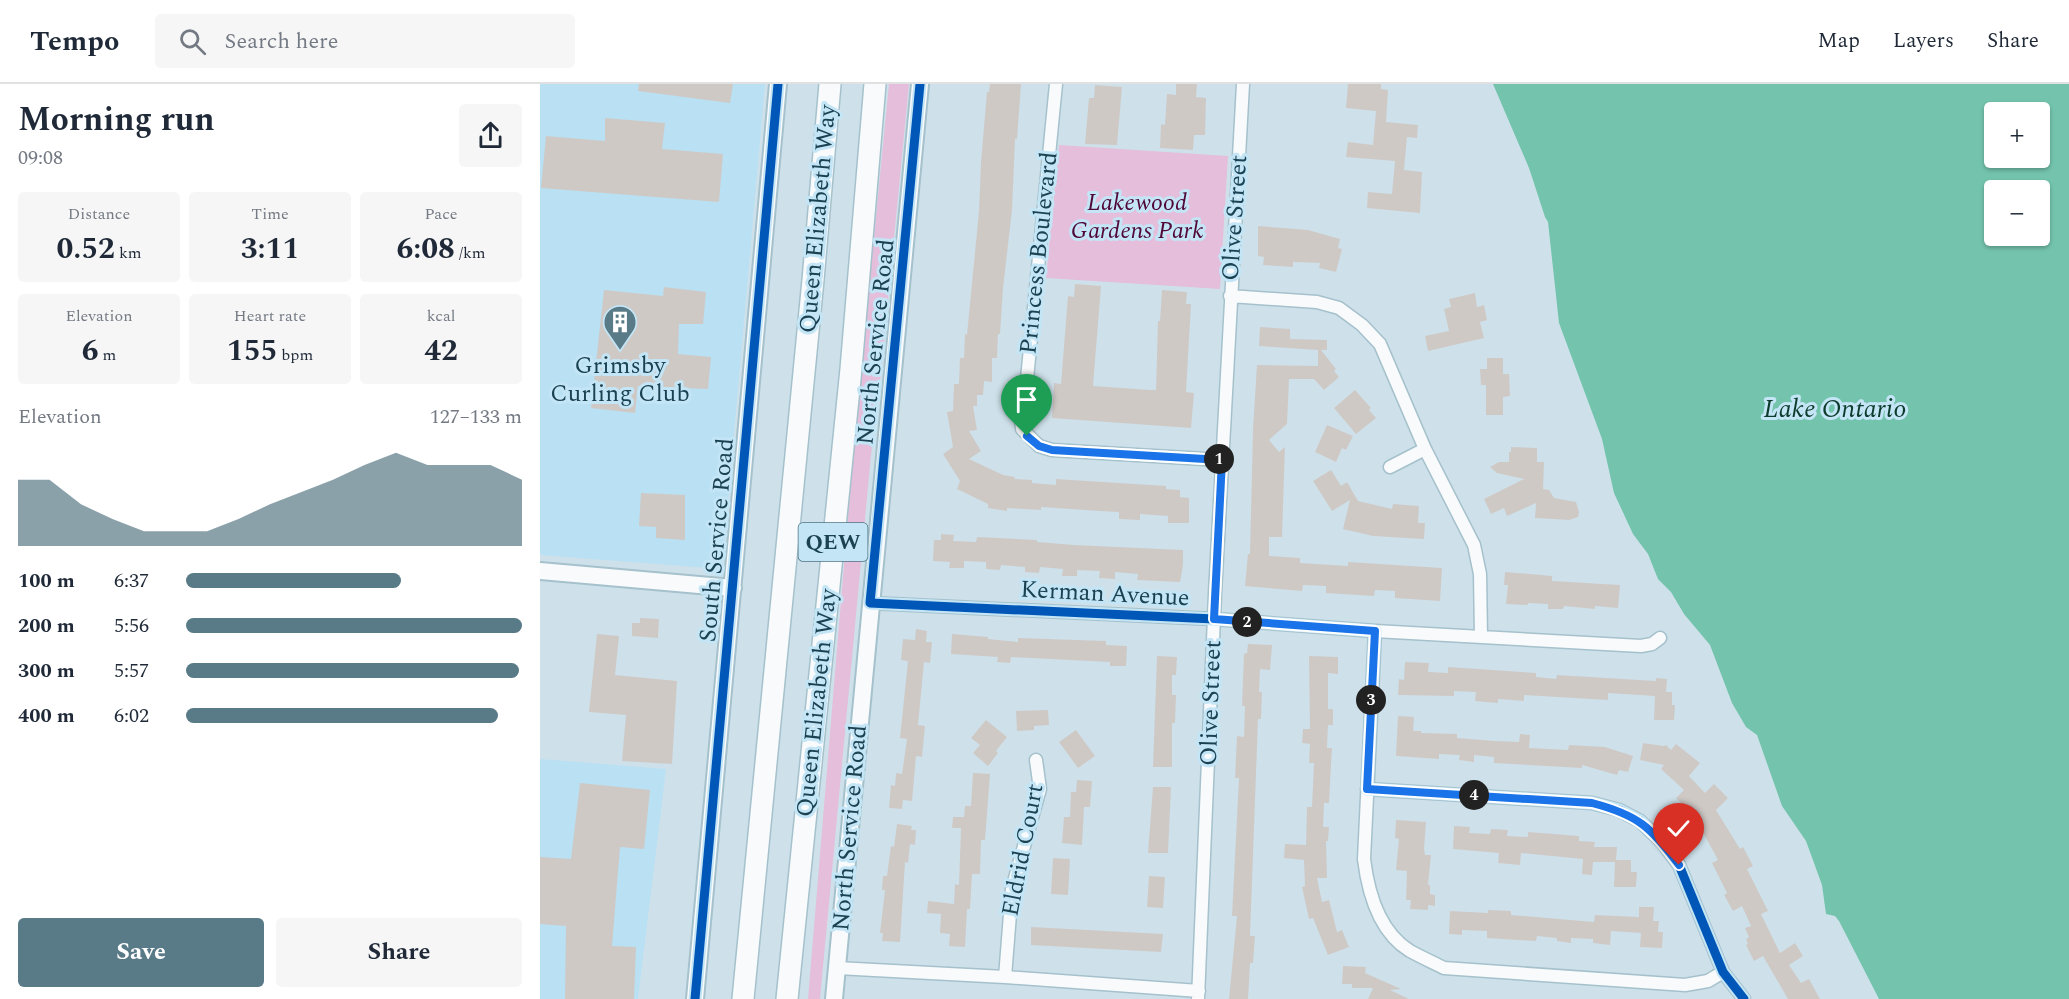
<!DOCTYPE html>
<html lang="en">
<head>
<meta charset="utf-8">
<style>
	body { margin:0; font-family:Spectral,serif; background:#f6f6f7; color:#1f2937; height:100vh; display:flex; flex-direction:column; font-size:22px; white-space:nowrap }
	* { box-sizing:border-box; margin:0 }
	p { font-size:20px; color:#747a83 }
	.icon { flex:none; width:33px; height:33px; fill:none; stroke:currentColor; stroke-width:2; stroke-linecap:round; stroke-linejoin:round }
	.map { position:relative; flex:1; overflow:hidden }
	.drawer { display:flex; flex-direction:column; background:#fff; width:540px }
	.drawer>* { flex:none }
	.controls { position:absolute; left:1444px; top:18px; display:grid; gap:12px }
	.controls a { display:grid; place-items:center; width:66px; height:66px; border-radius:6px; background:#fff; box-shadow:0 2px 4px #0004; font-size:30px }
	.pin { position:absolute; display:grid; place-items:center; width:51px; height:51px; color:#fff; margin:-62px -26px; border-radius:50% 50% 50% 0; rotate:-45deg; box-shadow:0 0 6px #0007 }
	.pin .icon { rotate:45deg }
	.km { position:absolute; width:30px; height:30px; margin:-15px; border-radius:50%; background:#222; color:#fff; font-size:16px; line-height:30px; text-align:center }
	.round { display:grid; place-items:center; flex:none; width:63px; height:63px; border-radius:6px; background:#f6f6f7 }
	.headline { display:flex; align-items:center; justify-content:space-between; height:102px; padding:0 18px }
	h1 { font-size:33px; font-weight:700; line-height:45px }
	.stats { display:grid; grid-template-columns:repeat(3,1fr); gap:9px; height:102px; padding:6px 18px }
	.stats div { display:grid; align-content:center; border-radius:6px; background:#f6f6f7; text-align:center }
	.stats b { font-size:30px; font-weight:700 }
	.stats small { font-size:16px; font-weight:400 }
	.stats p { font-size:16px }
	.chart { height:168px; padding:12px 18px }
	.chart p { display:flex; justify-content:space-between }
	.chart svg { width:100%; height:108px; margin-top:6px; fill:#597a87; opacity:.7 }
	.action { display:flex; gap:12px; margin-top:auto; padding:12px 18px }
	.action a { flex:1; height:69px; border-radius:6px; background:#597a87; color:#fff; font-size:24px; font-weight:700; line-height:69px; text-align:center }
	.action a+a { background:#f6f6f7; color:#1f2937 }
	ul { padding:0 18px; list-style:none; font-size:20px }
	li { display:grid; grid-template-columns:96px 72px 1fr; align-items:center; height:45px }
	li i { height:15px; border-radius:8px; background:#597a87 }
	header { display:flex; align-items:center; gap:36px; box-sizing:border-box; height:84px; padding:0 30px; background:#fff; border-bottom:2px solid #e0e1e3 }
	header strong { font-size:28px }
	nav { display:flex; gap:33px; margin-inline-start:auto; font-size:21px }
	.search { width:420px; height:54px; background:#f6f6f7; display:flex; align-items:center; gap:15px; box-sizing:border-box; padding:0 21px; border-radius:6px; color:#747a83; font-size:22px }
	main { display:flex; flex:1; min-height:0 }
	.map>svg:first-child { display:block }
	.built { fill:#b9e0f3 }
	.green { fill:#e4bedb }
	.water { fill:#74c4ad; fill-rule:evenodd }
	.building { fill:#cfc9c6 }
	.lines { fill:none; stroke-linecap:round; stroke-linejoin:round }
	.street-casing { stroke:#a5c1cc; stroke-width:15 }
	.secondary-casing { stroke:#a5c1cc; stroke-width:20 }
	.highway-casing { stroke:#a5c1cc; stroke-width:24 }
	.street { stroke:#f8fafc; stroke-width:12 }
	.secondary { stroke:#f8fafc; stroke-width:16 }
	.highway { stroke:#f8fafc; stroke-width:21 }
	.cycleway-casing { stroke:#c3e5f5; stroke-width:13 }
	.cycleway { stroke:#0057b8; stroke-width:9 }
	.route-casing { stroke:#fff; stroke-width:12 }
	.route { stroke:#1a73e8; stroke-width:8 }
	.labels { text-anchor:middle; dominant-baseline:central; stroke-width:6; stroke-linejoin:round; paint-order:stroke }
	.shield { fill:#c3e5f5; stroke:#4d7383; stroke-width:1.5 }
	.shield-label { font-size:22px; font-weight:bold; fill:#1a4252 }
	.park-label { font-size:24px; font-style:italic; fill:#500636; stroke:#c3e5f5 }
	.street-label { font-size:24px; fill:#1a4252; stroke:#c3e5f5 }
	.poi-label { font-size:24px; fill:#1a4252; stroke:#c3e5f5 }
	.water-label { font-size:26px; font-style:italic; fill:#0d3c2d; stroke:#c3e5f5 }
</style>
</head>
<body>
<header>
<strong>Tempo</strong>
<div class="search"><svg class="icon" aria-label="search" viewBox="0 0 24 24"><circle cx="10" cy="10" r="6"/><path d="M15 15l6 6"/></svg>Search here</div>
<nav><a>Map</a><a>Layers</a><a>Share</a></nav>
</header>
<main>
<section class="drawer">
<div class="headline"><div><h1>Morning run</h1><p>09:08</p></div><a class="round"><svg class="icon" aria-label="share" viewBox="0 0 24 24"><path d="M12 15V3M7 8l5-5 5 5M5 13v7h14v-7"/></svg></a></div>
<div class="stats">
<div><p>Distance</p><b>0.52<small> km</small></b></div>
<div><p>Time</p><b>3:11</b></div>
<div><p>Pace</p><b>6:08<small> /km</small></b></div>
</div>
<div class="stats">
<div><p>Elevation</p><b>6<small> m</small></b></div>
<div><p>Heart rate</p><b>155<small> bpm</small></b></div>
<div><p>kcal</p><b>42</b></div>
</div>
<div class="chart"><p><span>Elevation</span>127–133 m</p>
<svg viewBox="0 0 160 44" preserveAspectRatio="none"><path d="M0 44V17L10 17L20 27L30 33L40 38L50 38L60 38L70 33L80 27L90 22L100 17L110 11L120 6L130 11L140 11L150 11L160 17V44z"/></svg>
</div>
<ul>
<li><b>100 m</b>6:37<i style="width:64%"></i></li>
<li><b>200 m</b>5:56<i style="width:100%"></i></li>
<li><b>300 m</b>5:57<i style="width:99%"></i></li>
<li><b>400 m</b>6:02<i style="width:93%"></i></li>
</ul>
<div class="action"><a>Save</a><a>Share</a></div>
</section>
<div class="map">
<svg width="1529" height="915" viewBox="0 0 1529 915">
	<rect width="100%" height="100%" fill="#cee1ea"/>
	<path class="built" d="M0 0H225L182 485 0 471Z
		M0 675 126 685 98 915H0Z"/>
	<path class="green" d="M349 0H369L341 288 331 371 280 915H268L316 336Z
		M519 61 688 72 680 205 506 194Z"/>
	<path class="water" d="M953 0H1529V915H1339L1299 837 1295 832 1286 830 1282 801 1266 757 1242 722 1217 651 1206 643 1192 619 1170 561 1144 530 1131 508 1118 495 1108 470 1093 450 1074 409 1062 355 1019 239 1008 138 1005 133 989 84ZM1455 28H1500V74H1455ZM1455 106H1500V152H1455Z"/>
	<path class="building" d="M99 0H193L190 19 98 7Z
		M450 0H481L477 55H475L472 126 463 204 460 250H458L457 274H452V298L444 297 443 311H437V322H433L437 346 429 347 441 367 429 375 463 391 475 393 474 395 492 396V399L516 401V395L626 402V405L640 406V413L649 414V439H628V432L600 430V436L579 435V428L560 427 501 423V426L467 424V427L448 424V420L417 405 420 397 403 370 413 363 407 328 413 327 414 300H419L420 274H424L425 250 427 251 439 127 441 78 447 8H449Z
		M636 0H657L656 13 666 14 665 51H654L653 66 620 64 621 40 625 41 627 10 636 11Z
		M808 0H841V5L848 6 846 38 878 41 877 54 867 53 864 86 882 88 880 129 827 124 828 108 852 110 855 77 806 73 808 58 833 61 836 27 806 24Z
		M555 1 582 3 577 61 545 60 549 14H554Z
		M65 34 125 39 122 65 183 70 179 118 1 104 6 52 65 57Z
		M718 142 768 146 800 155 798 164 802 165 796 188 779 184 780 179 753 178V183L723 181 724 173 718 172Z
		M535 200 561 202 553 302 610 306H616L618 237H620L622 206 647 208 646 220H651L646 308 654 309 651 344 512 334 514 299 521 300 528 212 534 213Z
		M124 203 166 208 163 240H139L138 270 171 273 168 305 98 302 95 329 51 324 64 206 123 212Z
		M935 209 937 223 944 221 947 236 940 238 944 254 888 267 885 252 909 247 904 225 911 223 909 215Z
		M720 243 750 245V255L787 256V266H781L796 285 794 287 799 293 784 306 774 295H749L747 340 729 356 739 368 745 363 742 453H729V472L760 474V479L808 482V478L902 484 900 517 855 514V507L835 506 834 512 786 509V502L763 501 762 507 705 502 708 470H710L713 345 717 281 778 282V266L719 262Z
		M947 274H963V290H969L970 312 963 313V331H946V301H941L940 285H947Z
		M815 306 831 324 829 326 836 334 816 350 794 324Z
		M787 341 813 352 806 366 802 364 796 378 775 368Z
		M971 363 997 364V378H1004L1003 405 1009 406 1014 414 1036 418 1039 428 1038 433 1029 436 995 434 996 419 967 432 964 424 951 430 944 415 984 395 957 389 950 383 959 378H969V368H971Z
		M791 386 801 402 807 398 818 417 852 425 853 420 879 422 878 439H885L884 455 833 452 803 445 810 416 792 427 773 397Z
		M101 409 145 411V456L116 454V443L99 442Z
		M401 450 414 451 413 457 436 458 437 453 497 456V458L534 461 643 466V481L640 498 597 496 598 490 575 488V495L559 494 560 487 537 486V492H522L523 485 500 483 499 489 485 488V483L461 481 460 486 446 485V478L424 477V484H409L410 478 393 477 394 456H401Z
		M965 488 1012 492V497L1080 501 1078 524 1055 522V525L1024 522 1023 525H1008V520L988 519V521L966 520 968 501H964Z
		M100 534 119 535 118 554 92 552V539H100Z
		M376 545 387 547 386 558H392L390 579 384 578 378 641 385 642 382 673 376 672 372 717 363 716 362 725 349 724 351 701 355 702 356 689 362 690 367 655 360 654 368 577 361 576 363 555 375 556Z
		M57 550 79 552 75 591 137 597 132 680 82 677 86 631 49 628Z
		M412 550 448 553V555L478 558V554L566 557V561L587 562 586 582H570V578L471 573 470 579 457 578 458 573 411 570Z
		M708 560 732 561 730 586 720 585 719 608H722L721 635H718L710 852H715L713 879H710L708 915H689L697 832H692L699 694H695L697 652 704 653 705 622H702L704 570 707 569Z
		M617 572 637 573 636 591H632V611H636L635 639H632V683H613Z
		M769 572 798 573V590L788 589V625H793V641H788L787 664H792L791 680 789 719H784L783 743H789L788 757H786L787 794H777L782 818 789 816 797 848 802 846 809 863 788 871 773 834 769 835 762 803 765 802 764 776 744 774 745 760 766 761 767 723H772L774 679H769L770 660 762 659 763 645H770Z
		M865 578 889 579 888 588 908 589V583L996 589V593L1016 595 1017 591 1116 597V594L1127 595 1126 608H1132V621H1135L1134 636H1114L1115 612 1068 609V616L984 611V617L958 615V619L935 617 936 608 914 607V612L858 611 859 595 864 596Z
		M508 626 509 641 494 642V646L477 647 476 627Z
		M858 632 874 633 873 647H881V649L917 650V654L955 657 979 658 980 650 990 651 989 664 1028 666 1029 661 1065 663 1093 672 1088 688 1079 686 1077 691 1042 681V684L954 679V673L934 671V678L919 676 920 671 899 670V675L856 672Z
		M446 636 467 653 456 667 458 669 448 682 433 669 440 661 431 654Z
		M536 646 555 672 538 684 519 658Z
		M1103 659 1124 662 1126 661 1131 666 1136 660 1160 679 1149 692 1165 709 1174 700 1188 714 1176 726 1200 765 1203 763 1213 782 1207 785 1228 827 1221 830 1240 869 1255 859 1263 872 1249 881 1261 899 1269 895 1280 915H1248L1223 872 1214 877 1206 861 1208 860 1206 855 1209 853 1205 844 1211 842 1202 822 1193 827 1184 811 1187 809 1172 779 1178 776 1158 739 1152 745 1143 735 1150 728 1136 714 1144 706 1121 685 1124 681 1100 676Z
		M433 689 450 690 445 756H441L440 790H432L430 825H427L425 863 409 862 410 850 400 849 401 830 387 829 388 817 414 820 415 800 419 801 421 744H412L413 733H424L425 722H431Z
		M537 696 552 697 550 723H544L542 761 522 759 524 733H530L531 708H536Z
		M40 699 110 706 104 765 80 763 72 862 96 863 94 915H25L26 842 0 840V773L31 775Z
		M613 703H631L628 769H608Z
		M856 736 886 738 884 765 885 771H891L888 801H890V810L895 811V822L888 821V826L870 825 871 816H866L867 787 856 786 859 755 855 754Z
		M357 740 372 742 371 746H376L375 761 370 760 368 779 365 778 360 858 342 857 343 849H340L345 806H342L343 792H347L351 762 354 763Z
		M914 742 930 743 929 749 950 750 951 745 968 746 967 752 988 753V748L1039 752V757L1055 758 1054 763H1077L1076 776H1091V788H1097L1096 803H1074L1075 778H1053L1052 791 1042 790 1043 775 981 769 980 781 958 779 959 769 913 765Z
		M513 774 530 775 528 811 511 810Z
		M609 792 625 793 623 824 607 823Z
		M1099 823H1114L1113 837H1119L1118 848H1123L1122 864 1100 863 1101 849 1071 847 1070 861 1053 859V855L1031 854V859L1017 857V854L997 852 996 857 947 854V847L922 846V851L909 850 910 827 948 829V826L971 827V831L1054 838 1055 831 1099 833Z
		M491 843 623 850 621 868 491 861Z
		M803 882 826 883 825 889 861 905 850 906 869 915H828L833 904H812V900H802Z"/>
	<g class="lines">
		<g class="street-casing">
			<path id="street" d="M516 0 486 305 480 324 482 345 499 362 512 366 682 376
				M690 212 777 218 799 224 822 241 840 260 885 365 934 461 940 490 941 552
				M850 383 885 365
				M330 519 674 535 835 547 1101 562 1112 560 1120 554
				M835 547 824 775C828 808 839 848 870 867 881 873 892 878 904 884L1145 901 1168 897 1183 888
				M827 705 1052 719 1079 726 1100 737 1122 758 1139 781 1183 888 1204 915
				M297 884 465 893 659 907
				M465 893 472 805 500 705 496 676
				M658 915 675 509 703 0"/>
		</g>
		<g class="secondary-casing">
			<path id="secondary" d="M0 487 193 504
				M155 915 238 0
				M294 915 380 0"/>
		</g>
		<g class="highway-casing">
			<path id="highway" d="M203 915 273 196 290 0
				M247 915 311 285 335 0"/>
		</g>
		<use href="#street" class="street"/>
		<use href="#secondary" class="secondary"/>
		<use href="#highway" class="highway"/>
		<g class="cycleway-casing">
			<path id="cycleway" d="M380 0 330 519 674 535 835 547 827 705 1052 719 1079 726 1100 737 1122 758 1139 781 1183 888 1204 915
				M155 915 238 0"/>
		</g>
		<use href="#cycleway" class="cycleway"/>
	</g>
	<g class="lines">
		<g class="route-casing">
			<path id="route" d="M487 352 499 362 512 366 682 376 674 535 835 547 827 705 1052 719C1098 731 1111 743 1139 781"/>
		</g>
		<use href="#route" class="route"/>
	</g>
	<defs>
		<g id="building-pin" transform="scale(1.725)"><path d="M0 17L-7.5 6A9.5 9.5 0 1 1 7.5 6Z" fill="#597a87" stroke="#c3e5f5"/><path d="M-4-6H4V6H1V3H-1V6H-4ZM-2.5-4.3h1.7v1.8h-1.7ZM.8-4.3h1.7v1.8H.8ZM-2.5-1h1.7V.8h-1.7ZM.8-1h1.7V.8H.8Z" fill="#fff"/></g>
	</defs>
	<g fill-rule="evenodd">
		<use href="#building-pin" x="80" y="238"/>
	</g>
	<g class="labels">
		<rect class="shield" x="258.5" y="439" width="69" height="38" rx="4.5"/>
		<g class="shield-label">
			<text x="293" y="458">QEW</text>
		</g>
		<g class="park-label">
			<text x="597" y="119">Lakewood<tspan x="597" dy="28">Gardens Park</tspan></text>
		</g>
		<g class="street-label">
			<text transform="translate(695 134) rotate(-86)">Olive Street</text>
			<text transform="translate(278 135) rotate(-85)">Queen Elizabeth Way</text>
			<text transform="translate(499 169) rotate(-84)">Princess Boulevard</text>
			<text transform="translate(336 258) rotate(-84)">North Service Road</text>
			<text transform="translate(177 456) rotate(-85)">South Service Road</text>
			<text transform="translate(565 510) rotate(3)">Kerman Avenue</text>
			<text transform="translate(277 619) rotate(-84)">Queen Elizabeth Way</text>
			<text transform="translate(671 619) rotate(-88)">Olive Street</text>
			<text transform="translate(310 744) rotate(-85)">North Service Road</text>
			<text transform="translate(483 766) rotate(-79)">Eldrid Court</text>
		</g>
		<g class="poi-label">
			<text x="80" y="282">Grimsby<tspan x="80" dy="28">Curling Club</tspan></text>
		</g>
		<g class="water-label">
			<text x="1295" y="325">Lake Ontario</text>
		</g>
	</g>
</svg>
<div class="controls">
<a>+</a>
<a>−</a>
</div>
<div class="pin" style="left:487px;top:352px;background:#1e9e55"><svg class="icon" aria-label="arrive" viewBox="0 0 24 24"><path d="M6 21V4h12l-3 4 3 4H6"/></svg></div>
<div class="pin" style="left:1139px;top:781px;background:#d93025"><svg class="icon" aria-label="check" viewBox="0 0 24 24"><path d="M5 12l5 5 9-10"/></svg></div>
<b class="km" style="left:679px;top:375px">1</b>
<b class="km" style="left:707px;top:538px">2</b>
<b class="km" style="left:831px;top:616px">3</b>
<b class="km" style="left:934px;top:711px">4</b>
</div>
</main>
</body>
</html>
